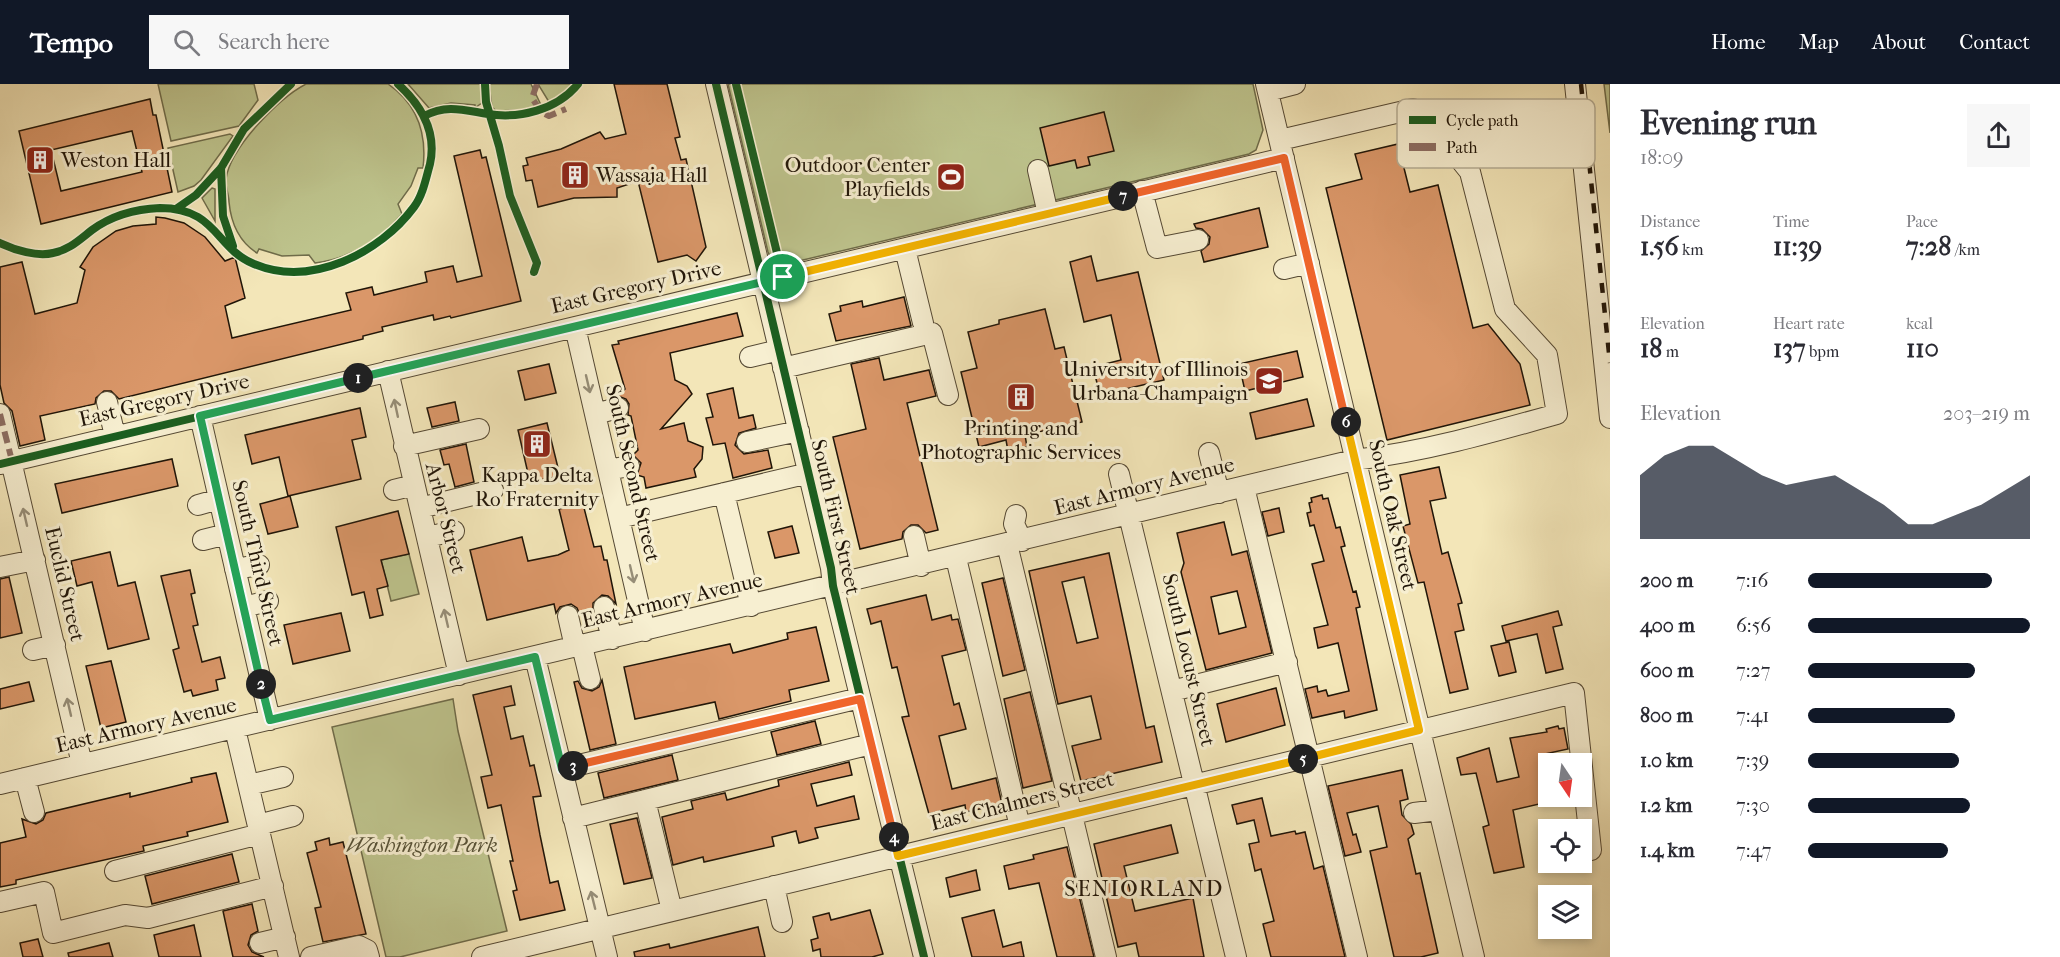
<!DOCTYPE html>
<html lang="en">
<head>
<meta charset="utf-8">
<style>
	body { margin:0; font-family:"IM FELL French Canon",serif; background:#f7f7f7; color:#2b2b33; height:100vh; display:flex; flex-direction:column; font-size:22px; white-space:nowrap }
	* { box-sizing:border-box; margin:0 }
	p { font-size:20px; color:#7c7c81 }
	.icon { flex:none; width:33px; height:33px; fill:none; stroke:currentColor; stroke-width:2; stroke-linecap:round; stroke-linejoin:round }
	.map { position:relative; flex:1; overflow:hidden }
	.drawer { display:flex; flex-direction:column; background:#fff; width:450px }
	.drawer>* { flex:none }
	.needle { width:39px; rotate:167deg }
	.controls { position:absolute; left:1538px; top:669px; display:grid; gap:12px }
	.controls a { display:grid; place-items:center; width:54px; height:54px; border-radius:0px; background:#fff; box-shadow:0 3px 9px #0003; font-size:30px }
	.pin { position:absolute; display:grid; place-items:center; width:51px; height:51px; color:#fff; margin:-26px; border:3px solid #fff; border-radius:50%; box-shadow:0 2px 6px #0007 }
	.km { position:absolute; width:30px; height:30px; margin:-15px; border-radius:50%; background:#222; color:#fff; font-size:16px; line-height:30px; text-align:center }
	.round { display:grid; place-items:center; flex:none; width:63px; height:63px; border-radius:0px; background:#f7f7f7 }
	.summary { display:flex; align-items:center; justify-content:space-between; height:102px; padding:0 30px }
	h1 { font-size:33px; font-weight:700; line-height:45px }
	.metrics { display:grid; grid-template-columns:repeat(3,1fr); gap:9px; height:102px; padding:6px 30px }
	.metrics div { display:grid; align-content:center }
	.metrics b { font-size:26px; font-weight:700 }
	.metrics small { font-size:16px; font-weight:400 }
	.metrics p { font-size:16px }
	.chart { height:168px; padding:12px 30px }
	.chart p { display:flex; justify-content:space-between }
	.chart svg { width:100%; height:108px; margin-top:6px; fill:#111827; opacity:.7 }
	ul { padding:0 30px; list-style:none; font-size:20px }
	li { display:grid; grid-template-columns:96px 72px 1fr; align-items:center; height:45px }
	li i { height:15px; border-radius:8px; background:#111827 }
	header { display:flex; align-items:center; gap:36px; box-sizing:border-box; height:84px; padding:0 30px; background:#111827; color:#fff }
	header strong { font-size:28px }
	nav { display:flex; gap:33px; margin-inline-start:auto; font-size:21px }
	.search { width:420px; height:54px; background:#f7f7f7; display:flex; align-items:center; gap:15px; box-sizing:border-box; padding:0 21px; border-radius:0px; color:#7c7c81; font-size:22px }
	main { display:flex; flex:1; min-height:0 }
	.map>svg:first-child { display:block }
	.green { fill:#bec48d; stroke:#6f6c4a; stroke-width:1.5 }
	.building { fill:#da9769; stroke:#201508; stroke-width:1.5; fill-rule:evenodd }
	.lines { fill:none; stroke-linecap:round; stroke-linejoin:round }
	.minor-casing { stroke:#554934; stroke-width:22 }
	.minor { stroke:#f7efd1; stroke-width:20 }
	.rail { stroke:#201508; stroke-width:4.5; stroke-dasharray:10 10; stroke-linecap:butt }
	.quiet { stroke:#8d6e63; stroke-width:6; stroke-dasharray:12 6; stroke-linecap:butt }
	.cycleway-casing { stroke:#f7efd1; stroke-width:11 }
	.cycleway { stroke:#1b5e20; stroke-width:8 }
	.oneway { stroke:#968d77 }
	.split-1-casing { stroke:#fff; stroke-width:12 }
	.split-2-casing { stroke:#fff; stroke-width:12 }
	.split-3-casing { stroke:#fff; stroke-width:12 }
	.split-4-casing { stroke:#fff; stroke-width:12 }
	.split-5-casing { stroke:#fff; stroke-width:12 }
	.split-6-casing { stroke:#fff; stroke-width:12 }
	.split-7-casing { stroke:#fff; stroke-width:12 }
	.split-8-casing { stroke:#fff; stroke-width:12 }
	.split-1 { stroke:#22a559; stroke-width:8 }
	.split-2 { stroke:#22a559; stroke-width:8 }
	.split-3 { stroke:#22a559; stroke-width:8 }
	.split-4 { stroke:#f0652b; stroke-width:8 }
	.split-5 { stroke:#f5b400; stroke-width:8 }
	.split-6 { stroke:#f5b400; stroke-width:8 }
	.split-7 { stroke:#f0652b; stroke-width:8 }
	.split-8 { stroke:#f5b400; stroke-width:8 }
	.labels { text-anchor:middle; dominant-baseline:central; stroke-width:6; stroke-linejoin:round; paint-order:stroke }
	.poi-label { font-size:21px; fill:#201508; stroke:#f7efd1; text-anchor:start }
	.street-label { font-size:21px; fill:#201508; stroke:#f7efd1 }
	.park-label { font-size:21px; font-style:italic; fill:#575237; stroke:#f7efd1 }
	.neighbourhood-label { font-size:22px; letter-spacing:1.5px; fill:#201508; stroke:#f7efd1 }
	.key { fill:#f7efd1; stroke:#b6ae95; stroke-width:1.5 }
	.key-label { font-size:16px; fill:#201508 }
</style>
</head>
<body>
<header>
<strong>Tempo</strong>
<div class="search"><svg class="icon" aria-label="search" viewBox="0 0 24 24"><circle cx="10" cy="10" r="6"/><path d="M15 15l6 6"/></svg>Search here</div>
<nav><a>Home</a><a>Map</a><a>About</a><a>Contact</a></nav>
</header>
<main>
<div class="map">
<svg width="1610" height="873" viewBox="0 0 1610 873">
	<rect width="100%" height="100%" fill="#f3e6b8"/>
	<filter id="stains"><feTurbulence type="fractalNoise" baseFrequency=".00333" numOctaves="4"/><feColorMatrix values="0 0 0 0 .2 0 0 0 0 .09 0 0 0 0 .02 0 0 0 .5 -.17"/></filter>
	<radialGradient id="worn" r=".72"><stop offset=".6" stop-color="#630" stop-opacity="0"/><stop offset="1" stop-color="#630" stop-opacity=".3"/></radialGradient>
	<path class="green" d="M158 0H254L258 16 239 42 171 57Z
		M306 0H388C417 20 427 50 423 84H418L411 102 398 120 402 130C380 156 349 175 315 179L309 171 282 172 259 165 257 169C238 157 231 139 229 118 229 111 225 102 226 95 230 64 279 14 306 0Z
		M408 0H481L483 18 475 24V21L451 19 429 24Z
		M489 0H531L541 21 525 26 496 27 492 23Z
		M538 0H574L565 9 549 18Z
		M728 0H1253L1263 46 1256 66 1249 70 782 181 773 178 768 168Z
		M1604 0H1610V49Z
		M230 50 233 52 201 96 194 102 178 108 168 64Z
		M212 104 215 105V137L202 114Z
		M409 470 419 510 391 517 381 476Z
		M453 615 458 647 507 847 400 873H386L332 643Z"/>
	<path class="building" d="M614 0H667L680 53 675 54 681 76 686 75 706 163 696 177 687 171 658 178 638 97 617 104V113L574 114 538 123 532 96 526 97 523 82 528 81 526 74 561 65 600 48 605 55 626 50Z
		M150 15 153 31H156L172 108 41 140 19 47ZM132 47 142 88 61 107 51 66Z
		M1104 28 1114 67 1088 73 1090 81 1077 84 1075 76 1049 82 1040 44Z
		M1398 60 1410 108 1438 101 1473 244 1488 240 1520 280 1530 321 1387 356 1326 104 1362 95 1355 70Z
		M480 66 482 74 486 73 521 217 451 234 450 232 434 236 433 231 382 243 383 247 363 252V255L119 315 111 307H104L96 314 95 320 40 332 45 356 20 362 12 327 4 319 0 301V183L22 178 35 230 77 219 85 186 80 183 93 163 116 147 133 142 156 140V133L165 134 184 139 205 153 225 177 235 173 245 214 225 222 232 254 351 226 346 209 372 203 374 211 427 198 425 188 453 182 457 198 482 192 454 72Z
		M1259 124 1268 163 1204 178 1201 167 1209 160 1210 153 1202 145 1196 144 1194 140Z
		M1091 172 1097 197 1138 188 1164 296 1100 311 1093 283 1121 276 1111 231 1084 238 1070 178Z
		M904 213 911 242 836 257 829 230 841 227 840 222 862 217 863 223Z
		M1045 225 1055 265 1064 263 1082 338 1025 351 1027 363 1008 367 1006 356 979 363 961 288 977 284 968 248 999 240V236Z
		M737 229 743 252 670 269 675 296 687 302 692 310 661 345 684 339 688 357 703 363 702 375 694 385 696 393 646 404 644 393 637 391 641 379 633 371 638 366 631 332 628 331 629 320 626 315 618 312 625 305 612 261 619 260 618 257Z
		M1297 267 1303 293 1245 307 1239 280Z
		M879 274 884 296 929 286 936 312 907 319 938 446 926 449 918 441H911L903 448 902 455 860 465 833 353 866 345 851 280Z
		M549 280 556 309 525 316 518 287Z
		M733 304 739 334 753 331 756 344 739 349 735 361 744 370 768 366 772 384 733 394 725 359 713 361 706 334 713 333 707 310Z
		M1307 315 1314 342 1256 355 1250 329Z
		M455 318 459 337 432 343 427 324Z
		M360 324 366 353 352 356 361 395 288 412 279 373 252 380 245 351Z
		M547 339 560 392 530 398 518 346Z
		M466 360 474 398 455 403 449 380 444 381 440 366Z
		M172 375 178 402 62 429 55 400Z
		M1439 383 1446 414 1430 417 1442 470 1448 468 1462 519 1458 520 1464 546 1455 548 1468 605 1450 609 1424 498 1418 499 1403 442 1410 440 1400 391Z
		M1322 411 1323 415 1328 414 1336 444 1340 443 1345 462 1341 463 1353 508 1356 507 1360 523 1356 524 1377 626 1345 634 1344 627 1312 634 1305 605 1317 602 1318 608 1326 606 1328 612 1349 607 1338 559 1318 564 1314 544 1328 541 1312 480 1324 477 1314 441 1310 442 1307 429 1311 428 1309 419 1312 418 1311 414Z
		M290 412 298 443 268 450 260 420Z
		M583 420 594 463 601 462 604 476H607L616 520 608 512 602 511 593 519V528L580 531 577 524 571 520 560 523 556 529 554 520 487 536 470 466 522 453 528 477 558 471 569 466 559 425Z
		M1279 424 1284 448 1268 452 1262 428Z
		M398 427 409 470 381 476 388 502 377 505 383 531 370 534 364 508 352 511 336 443Z
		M1224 438 1232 471 1247 467 1272 569 1206 586 1181 488 1184 479 1177 449ZM1237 507 1246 543 1219 550 1211 513Z
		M792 442 799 469 775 474 768 448Z
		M110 468 118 502 135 498 149 555 108 565 92 498 77 502 71 477Z
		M1109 469 1146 644 1154 642 1162 678 1081 697 1072 662 1101 655 1091 612 1058 620 1029 487ZM1084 493 1098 554 1077 559 1062 498Z
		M190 486 195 509 191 510 198 541 193 542 202 578 220 573 225 594 216 596 218 606 193 612 191 606 184 608 173 566 179 564 161 492Z
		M9 493 22 549 0 554V495Z
		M1003 494 1025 586 1003 592 982 499Z
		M926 511 932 536 951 531 952 536 958 535 966 566 942 572 954 621 959 619 966 645 939 652 952 705 996 694 1002 720 966 728 965 721 929 730 902 633 909 632 897 583 892 584 881 537 871 540 867 525Z
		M1558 527 1562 541 1553 543 1563 585 1546 589 1537 550 1506 557 1502 542Z
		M341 529 350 567 293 580 284 541Z
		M816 543 829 597 789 606 791 617 719 635 715 618 635 635 624 583 730 560 733 569 788 555 787 549Z
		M1509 558 1516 588 1499 592 1491 562Z
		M111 577 126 638 101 644 86 582Z
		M602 596 616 660 590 666 574 598 578 597 582 604 592 607 599 603Z
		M29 598 34 617 0 625V605Z
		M511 602 515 621 504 623 511 655 523 652 530 682 534 681 541 712 533 713 540 751 550 799 558 797 565 826 520 836 513 807 517 806 510 777H513L501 721 488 724 481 693 492 691 473 611Z
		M1276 604 1285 641 1226 658 1217 620Z
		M1030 608 1052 697 1023 704 1004 615Z
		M815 637 821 660 777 671 771 648Z
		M1558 642 1559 645 1564 644 1568 665 1540 671 1548 702V718L1513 726 1524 783 1494 789 1483 743 1489 741 1476 689 1461 691 1457 674 1489 664 1497 698 1519 693 1510 654 1547 648 1546 645Z
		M672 671 678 696 604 714 598 689Z
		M849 678 852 691 811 700 817 722 854 712 859 735 815 744 818 754 799 759 796 747 772 753 774 762 704 778 703 773 673 781 662 733 693 725 691 717 725 709 727 716 779 702 778 696Z
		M1402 686 1408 715 1400 717 1402 731 1411 740 1414 750 1408 755 1416 790 1420 789 1438 869 1421 873H1394L1370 767 1387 763 1378 722 1347 729 1353 751 1356 750 1361 768 1345 772 1328 702Z
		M216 689 228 738 187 748 188 752 143 762 144 767 16 796V800L0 803V759L26 753 22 735 36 740 43 736 46 729 130 709V713L192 698 191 694Z
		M1262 714 1271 752 1295 747 1296 750 1305 748 1314 785 1323 782 1345 873H1271L1263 840 1274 837 1261 785 1255 787 1249 760 1259 758 1254 736 1237 740 1232 721Z
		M637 734 652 794 624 800 610 740Z
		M1171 741 1178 769 1124 782 1135 827 1193 814 1204 873H1139L1136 859 1118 863 1094 760Z
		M329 754 330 761 343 758 366 850 323 858 315 824 321 823 307 769 317 766 315 758Z
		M1067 763 1094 873H1057L1039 799 1009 805 1004 782 1034 775 1033 771Z
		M232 770 239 798 152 820 145 792Z
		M976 786 980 806 950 813 946 794Z
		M252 820 258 847 251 851 248 861 252 868 264 873H233L223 827Z
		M870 826 883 870 872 873H821L820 865 813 867 811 856 818 854 813 833 829 829 831 836Z
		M994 826 1003 863 1021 858 1024 873H972L962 834Z
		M194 841 201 873H159L154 851Z
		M758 843 765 873H635L634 868 669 860 670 864Z
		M38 855 43 873H23L20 859Z
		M109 859 113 873H69L68 869Z"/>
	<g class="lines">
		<g class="minor-casing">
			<path id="minor" d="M716 0 831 484 833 502 924 873
				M1266 0 1474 873
				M1575 0 1610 334
				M1268 7 1295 0
				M1038 86 1048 130
				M1142 107 1157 164 1198 156
				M905 165 923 239
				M1284 185 1309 179
				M575 243 645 547
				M750 273 779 266
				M783 284 932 249 948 311
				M388 287 459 591
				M107 318 115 352
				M0 330 82 680
				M595 330 618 324
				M200 332 270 636
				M747 358 799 347
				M404 362 479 345
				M1209 369 1219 409
				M0 380 1284 74
				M608 386 629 382
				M1119 390 1236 873
				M1244 403 1357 873
				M394 406 414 401
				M724 409 751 522
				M198 421 219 415
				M420 424 493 406
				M1016 431 1014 440 1022 457
				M619 434 809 389
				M914 452 921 482
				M427 453 454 447
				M203 456 227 450
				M1007 460 1106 873
				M956 474 1020 743
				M0 483 35 476
				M235 485 259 481
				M244 523 268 517
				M604 523 612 555
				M568 532 575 563
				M582 562 590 595
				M33 566 55 561
				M535 573 607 873
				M1172 607 1287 578
				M235 645 289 873
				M562 685 860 614
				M25 694 34 728
				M0 700 1354 376C1423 368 1490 349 1557 330L1547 271 1505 225 1470 88 1426 33 1413 25 1280 56
				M249 701 283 693
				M645 716 672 827
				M1414 729 1438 726
				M573 734 871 660
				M258 741 293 732
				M115 787 260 750
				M774 802 782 838
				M0 818 44 808 53 849 125 831 148 834 273 802
				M260 859 285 853
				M311 873 359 862 367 866 369 873
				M482 873 1574 609 1591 766"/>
		</g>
		<use href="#minor" class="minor"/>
		<path class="rail" d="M1581 0 1610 279"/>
		<path class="quiet" d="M537 0 532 14 541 28 549 32 566 25
			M0 330 12 377"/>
		<g class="cycleway-casing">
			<path id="cycleway" d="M485 0 486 18 499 62 510 112 537 179 534 188
				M716 0 831 484 833 502 924 873
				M736 0 786 206
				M424 32C447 20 463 26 488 30 519 35 557 26 578 0
				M221 84 223 132 233 162
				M176 125 196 111 221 84 244 45 291 0
				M0 159C15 166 37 173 53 169 69 166 79 156 92 146 111 132 136 125 160 124 217 124 215 164 254 180 311 204 380 169 414 123 423 111 426 94 430 80 437 48 421 21 398 0
				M0 380 1284 74"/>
		</g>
		<use href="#cycleway" class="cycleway"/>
	</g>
	<defs><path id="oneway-shaft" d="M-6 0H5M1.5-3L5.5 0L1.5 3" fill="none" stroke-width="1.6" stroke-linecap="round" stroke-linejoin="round" transform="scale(1.5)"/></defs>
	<g class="oneway">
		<use href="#oneway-shaft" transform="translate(588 300) rotate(77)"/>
		<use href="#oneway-shaft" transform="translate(396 324) rotate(-102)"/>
		<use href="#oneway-shaft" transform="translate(25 433) rotate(-103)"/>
		<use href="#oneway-shaft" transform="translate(632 490) rotate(77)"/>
		<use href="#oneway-shaft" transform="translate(446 534) rotate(-103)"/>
		<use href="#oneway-shaft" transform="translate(69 623) rotate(-103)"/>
		<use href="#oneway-shaft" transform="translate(593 816) rotate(-104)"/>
	</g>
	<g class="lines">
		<g class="split-1-casing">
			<path id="split-1" d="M358 294 783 193"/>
		</g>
		<g class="split-2-casing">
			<path id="split-2" d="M261 600 200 332 358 294"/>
		</g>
		<g class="split-3-casing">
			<path id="split-3" d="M261 600 270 636 535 573 562 685 573 682"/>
		</g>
		<g class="split-4-casing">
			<path id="split-4" d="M573 682 860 615 894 753"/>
		</g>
		<g class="split-5-casing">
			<path id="split-5" d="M894 753 898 772 1303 675"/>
		</g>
		<g class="split-6-casing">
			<path id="split-6" d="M1303 675 1419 646 1346 338"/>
		</g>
		<g class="split-7-casing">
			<path id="split-7" d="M1123 112 1284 74 1346 338"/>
		</g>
		<g class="split-8-casing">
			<path id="split-8" d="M783 193 1123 112"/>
		</g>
		<use href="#split-1" class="split-1"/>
		<use href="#split-2" class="split-2"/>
		<use href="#split-3" class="split-3"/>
		<use href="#split-4" class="split-4"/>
		<use href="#split-5" class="split-5"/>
		<use href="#split-6" class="split-6"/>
		<use href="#split-7" class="split-7"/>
		<use href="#split-8" class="split-8"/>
	</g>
	<defs>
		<g id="building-square" transform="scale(1.5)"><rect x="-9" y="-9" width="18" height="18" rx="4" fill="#8f2418" stroke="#f7efd1"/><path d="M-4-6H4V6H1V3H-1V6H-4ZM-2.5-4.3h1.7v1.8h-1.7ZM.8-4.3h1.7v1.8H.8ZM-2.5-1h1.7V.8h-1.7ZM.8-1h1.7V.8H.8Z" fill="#fff"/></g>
		<g id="stadium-square" transform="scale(1.5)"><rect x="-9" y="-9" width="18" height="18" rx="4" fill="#8f2418" stroke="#f7efd1"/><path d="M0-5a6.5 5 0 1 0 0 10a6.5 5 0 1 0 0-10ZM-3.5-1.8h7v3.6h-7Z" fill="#fff"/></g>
		<g id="university-square" transform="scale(1.5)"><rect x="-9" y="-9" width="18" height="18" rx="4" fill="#8f2418" stroke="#f7efd1"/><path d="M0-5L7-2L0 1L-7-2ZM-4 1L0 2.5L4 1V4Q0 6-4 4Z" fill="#fff"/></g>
	</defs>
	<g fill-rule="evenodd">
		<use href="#building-square" x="40" y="76"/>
		<use href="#building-square" x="575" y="91"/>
		<use href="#stadium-square" x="951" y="93"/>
		<use href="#university-square" x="1269" y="297"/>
		<use href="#building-square" x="1021" y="313"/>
		<use href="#building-square" x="537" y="360"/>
	</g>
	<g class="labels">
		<g class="poi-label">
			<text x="61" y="76">Weston Hall</text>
			<text x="930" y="81" text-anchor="end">Outdoor Center<tspan x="930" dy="24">Playfields</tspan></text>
			<text x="596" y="91">Wassaja Hall</text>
			<text x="1248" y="285" text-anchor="end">University of Illinois<tspan x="1248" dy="24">Urbana-Champaign</tspan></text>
			<text x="1021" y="344" text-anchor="middle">Printing and<tspan x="1021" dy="24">Photographic Services</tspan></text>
			<text x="537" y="391" text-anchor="middle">Kappa Delta<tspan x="537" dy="24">Ro Fraternity</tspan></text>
		</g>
		<g class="street-label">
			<text transform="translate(636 203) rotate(-13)">East Gregory Drive</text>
			<text transform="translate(164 316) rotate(-13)">East Gregory Drive</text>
			<text transform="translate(633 389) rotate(77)">South Second Street</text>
			<text transform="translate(1144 402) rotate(-14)">East Armory Avenue</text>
			<text transform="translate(1393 431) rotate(77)">South Oak Street</text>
			<text transform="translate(836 433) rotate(77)">South First Street</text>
			<text transform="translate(446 434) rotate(76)">Arbor Street</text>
			<text transform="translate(258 479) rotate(77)">South Third Street</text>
			<text transform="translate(65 500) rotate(77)">Euclid Street</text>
			<text transform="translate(672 516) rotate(-13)">East Armory Avenue</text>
			<text transform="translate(1189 576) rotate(77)">South Locust Street</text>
			<text transform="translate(146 641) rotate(-13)">East Armory Avenue</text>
			<text transform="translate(1022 717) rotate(-14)">East Chalmers Street</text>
		</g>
		<g class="park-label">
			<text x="422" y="761">Washington Park</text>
		</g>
		<g class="neighbourhood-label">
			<text x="1144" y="805">SENIORLAND</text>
		</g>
	</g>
	<rect x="1397" y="15" width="198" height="69" rx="9" class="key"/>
	<rect x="1409" y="32" width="27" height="8" fill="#1b5e20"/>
	<rect x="1409" y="59" width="27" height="8" fill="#8d6e63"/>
	<g class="key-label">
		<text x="1446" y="42">Cycle path</text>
		<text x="1446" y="69">Path</text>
	</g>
	<rect width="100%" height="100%" filter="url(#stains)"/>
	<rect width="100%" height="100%" fill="url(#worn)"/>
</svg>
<div class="controls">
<a><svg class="needle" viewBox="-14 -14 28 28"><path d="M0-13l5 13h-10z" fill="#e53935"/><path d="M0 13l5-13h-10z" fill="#7c7c81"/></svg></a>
<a><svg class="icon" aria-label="locate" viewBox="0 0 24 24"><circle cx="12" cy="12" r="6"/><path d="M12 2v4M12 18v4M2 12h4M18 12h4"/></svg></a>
<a><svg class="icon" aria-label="layers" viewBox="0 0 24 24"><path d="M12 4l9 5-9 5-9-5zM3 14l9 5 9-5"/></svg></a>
</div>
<div class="pin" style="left:783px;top:193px;background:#1e9e55"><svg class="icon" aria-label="arrive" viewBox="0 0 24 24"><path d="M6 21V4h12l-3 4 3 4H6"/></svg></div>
<b class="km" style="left:358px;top:294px">1</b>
<b class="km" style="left:261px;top:600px">2</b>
<b class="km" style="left:573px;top:682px">3</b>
<b class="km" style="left:894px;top:753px">4</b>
<b class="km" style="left:1303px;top:675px">5</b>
<b class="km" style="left:1346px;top:338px">6</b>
<b class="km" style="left:1123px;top:112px">7</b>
</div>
<section class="drawer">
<div class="summary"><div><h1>Evening run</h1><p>18:09</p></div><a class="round"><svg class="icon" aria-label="share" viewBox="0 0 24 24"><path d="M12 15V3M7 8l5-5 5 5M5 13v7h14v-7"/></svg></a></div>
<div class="metrics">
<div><p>Distance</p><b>1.56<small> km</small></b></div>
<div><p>Time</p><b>11:39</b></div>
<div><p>Pace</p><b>7:28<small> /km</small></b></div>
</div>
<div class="metrics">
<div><p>Elevation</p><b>18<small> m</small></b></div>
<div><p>Heart rate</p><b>137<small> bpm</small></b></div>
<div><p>kcal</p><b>110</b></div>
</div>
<div class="chart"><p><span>Elevation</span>203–219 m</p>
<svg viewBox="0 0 160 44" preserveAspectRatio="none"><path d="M0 44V18L10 10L20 6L30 6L40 12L50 18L60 22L70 20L80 18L90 24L100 30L110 38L120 38L130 34L140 30L150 24L160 18V44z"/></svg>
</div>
<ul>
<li><b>200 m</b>7:16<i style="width:83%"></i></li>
<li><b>400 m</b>6:56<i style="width:100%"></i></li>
<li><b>600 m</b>7:27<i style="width:75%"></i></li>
<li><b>800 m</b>7:41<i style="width:66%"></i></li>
<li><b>1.0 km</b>7:39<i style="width:68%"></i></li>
<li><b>1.2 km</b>7:30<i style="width:73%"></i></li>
<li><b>1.4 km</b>7:47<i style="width:63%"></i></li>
</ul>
</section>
</main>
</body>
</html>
